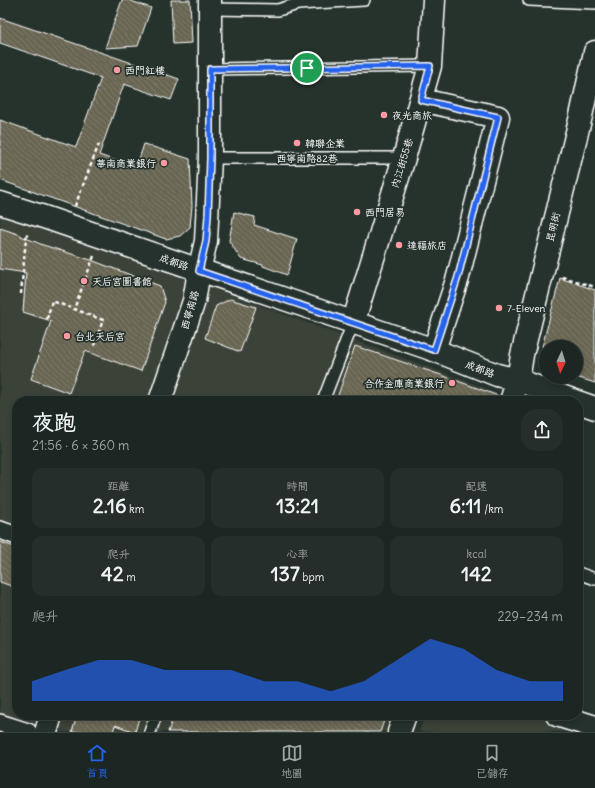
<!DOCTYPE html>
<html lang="zh-TW">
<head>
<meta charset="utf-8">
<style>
	body { margin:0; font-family:Delius,"LXGW WenKai TC",sans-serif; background:#252e2a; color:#f1f3f6; height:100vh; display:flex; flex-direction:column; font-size:15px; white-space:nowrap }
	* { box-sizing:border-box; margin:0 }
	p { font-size:13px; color:#a0a5a5 }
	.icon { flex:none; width:22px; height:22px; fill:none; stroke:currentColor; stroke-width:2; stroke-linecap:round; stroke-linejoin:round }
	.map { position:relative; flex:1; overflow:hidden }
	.side { position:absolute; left:12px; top:396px; width:571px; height:324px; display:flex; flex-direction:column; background:#1c2622; border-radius:16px; box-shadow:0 2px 6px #0003,0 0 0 1px #3a4340 }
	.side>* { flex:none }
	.needle { width:26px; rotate:184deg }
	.controls { position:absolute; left:539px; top:340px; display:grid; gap:8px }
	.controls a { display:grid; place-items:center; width:44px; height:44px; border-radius:50%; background:#1c2622; box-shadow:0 2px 6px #0003,0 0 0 1px #3a4340; font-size:20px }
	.pin { position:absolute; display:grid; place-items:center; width:34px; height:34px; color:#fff; margin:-17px; border:2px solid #fff; border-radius:50%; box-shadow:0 1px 4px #0007 }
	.round { display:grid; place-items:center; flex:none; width:42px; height:42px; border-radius:16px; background:#252e2a }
	.head { display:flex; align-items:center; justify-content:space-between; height:68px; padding:0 20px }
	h1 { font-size:22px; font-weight:700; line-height:30px }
	.stats { display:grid; grid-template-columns:repeat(3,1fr); gap:6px; height:68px; padding:4px 20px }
	.stats div { display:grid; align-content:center; border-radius:10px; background:#252e2a; text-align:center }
	.stats b { font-size:20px; font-weight:700 }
	.stats small { font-size:11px; font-weight:400 }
	.stats p { font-size:11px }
	.chart { height:112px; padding:8px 20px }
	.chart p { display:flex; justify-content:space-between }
	.chart svg { width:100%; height:72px; margin-top:4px; fill:#2563eb; opacity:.7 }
	.tab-bar { display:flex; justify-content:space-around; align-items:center; height:56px; border-top:1px solid #3a4340; background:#1c2622; font-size:11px; color:#a0a5a5 }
	.tab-bar a { display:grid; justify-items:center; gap:2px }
	.tab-bar .current { color:#2563eb }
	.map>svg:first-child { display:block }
	.built { fill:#3a4238 }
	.building { fill:url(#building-back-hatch); stroke:#fff }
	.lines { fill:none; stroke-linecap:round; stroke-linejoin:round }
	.service-casing { stroke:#fff; stroke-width:14 }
	.pedestrian-casing { stroke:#fff; stroke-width:20 }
	.minor-casing { stroke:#fff; stroke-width:25 }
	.secondary-casing { stroke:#fff; stroke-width:25 }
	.path { stroke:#fff; stroke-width:2.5; stroke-dasharray:4 3; stroke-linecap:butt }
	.service { stroke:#26332d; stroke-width:11 }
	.pedestrian { stroke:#26332d; stroke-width:17 }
	.minor { stroke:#26332d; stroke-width:22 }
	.secondary { stroke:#26332d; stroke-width:22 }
	.route-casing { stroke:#fff; stroke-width:8 }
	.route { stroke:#2563eb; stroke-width:5 }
	.poi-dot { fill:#ff9aa2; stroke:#26332d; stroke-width:1.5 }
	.labels { text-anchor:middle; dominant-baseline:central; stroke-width:3.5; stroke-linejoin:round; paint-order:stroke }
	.poi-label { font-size:10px; fill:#fff; stroke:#26332d; text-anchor:start }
	.street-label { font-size:10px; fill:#fff; stroke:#26332d }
</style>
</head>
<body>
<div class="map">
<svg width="595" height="732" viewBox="0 0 595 732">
	<defs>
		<pattern id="building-back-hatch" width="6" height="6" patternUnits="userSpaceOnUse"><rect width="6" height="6" fill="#696552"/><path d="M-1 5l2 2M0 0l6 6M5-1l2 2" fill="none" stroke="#807c6c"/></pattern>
	</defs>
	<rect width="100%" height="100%" fill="#26332d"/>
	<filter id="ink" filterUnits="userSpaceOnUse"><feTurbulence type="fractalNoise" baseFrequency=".025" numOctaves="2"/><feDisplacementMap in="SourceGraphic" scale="8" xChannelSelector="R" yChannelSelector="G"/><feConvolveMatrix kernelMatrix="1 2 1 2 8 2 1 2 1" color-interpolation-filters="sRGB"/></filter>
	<g filter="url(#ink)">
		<path class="built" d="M0 210 485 388 494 401H17V715H392L386 732H0Z
			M425 715H535L586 732H419Z"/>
		<path class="building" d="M122 0H128L151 8 138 46 105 48Z
			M171 0H190L192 43 173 44Z
			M0 18 179 79 171 100 124 84 99 155 136 168 144 144 190 159 192 206 190 227 180 236 166 239 0 180V120L76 147 101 78 0 43Z
			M234 212 255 217 254 225 297 239 287 275 263 266V265L241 259 229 241Z
			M0 228 21 235V236L43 245 91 260 160 286 165 302 141 371 85 351 69 393 31 379 51 321 23 312 26 273 0 269Z
			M560 278 595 290V383L576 377V347H542Z
			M230 299 256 307 240 352 205 338 216 306Z
			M355 346 441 375 499 396V401H336Z
			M0 542 17 548V588L0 582Z
			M77 715H140L135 732 115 725 113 732H72Z
			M174 715H386L380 732H168Z"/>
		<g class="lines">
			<g class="service-casing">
				<path id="service" d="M529 0 595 3
					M210 9 278 10 298 4 364 0
					M210 69 430 66
					M210 158H404
					M323 401 353 323
					M578 573 595 579
					M150 732 156 715"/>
			</g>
			<g class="pedestrian-casing">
				<path id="pedestrian" d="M0 530 17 536
					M0 723 28 732"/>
			</g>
			<g class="minor-casing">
				<path id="minor" d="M421 100 498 117 458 277 434 350
					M353 323 404 158 430 66 434 0
					M160 401 194 301 199 271 206 241 210 158V0
					M511 401 518 380 522 355 581 116 595 52
					M557 715 595 727
					M46 732 51 715
					M399 732 405 715"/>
			</g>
			<g class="secondary-casing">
				<path id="secondary" d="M0 203 44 217 434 350 497 375 518 380 575 401
					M578 402 595 408"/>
			</g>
			<path class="path" d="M75 206 99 144
				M94 256 74 309 103 320 94 346
				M562 277 595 287
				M21 294 26 238 28 232
				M47 319 52 301 74 309"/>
			<use href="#service" class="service"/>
			<use href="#pedestrian" class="pedestrian"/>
			<use href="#minor" class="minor"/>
			<use href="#secondary" class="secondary"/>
		</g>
	</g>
	<g class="lines" filter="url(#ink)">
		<g class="route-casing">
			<path id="route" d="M430 66 421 100 498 117 458 277 434 350 199 271 206 241 208 216 210 158V69Z"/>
		</g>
		<use href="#route" class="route"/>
	</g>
	<g class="poi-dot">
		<circle cx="117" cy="70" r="4"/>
		<circle cx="384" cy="115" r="4"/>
		<circle cx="297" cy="143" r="4"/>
		<circle cx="164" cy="163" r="4"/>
		<circle cx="357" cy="212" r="4"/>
		<circle cx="399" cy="245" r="4"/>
		<circle cx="84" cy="281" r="4"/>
		<circle cx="499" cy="308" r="4"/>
		<circle cx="67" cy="336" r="4"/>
		<circle cx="452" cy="383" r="4"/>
	</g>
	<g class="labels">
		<g class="poi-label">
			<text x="125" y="70">西門紅樓</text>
			<text x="392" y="115">夜光商旅</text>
			<text x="305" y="143">韓聯企業</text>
			<text x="156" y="163" text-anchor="end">華南商業銀行</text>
			<text x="365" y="212">西門居易</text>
			<text x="407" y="245">達福旅店</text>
			<text x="92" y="281">天后宮圖書館</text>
			<text x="507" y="308">7-Eleven</text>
			<text x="75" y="336">台北天后宮</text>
			<text x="444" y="383" text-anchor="end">合作金庫商業銀行</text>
		</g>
		<g class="street-label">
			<text x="307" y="158">西寧南路82巷</text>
			<text transform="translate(402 163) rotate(-73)">內江街55巷</text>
			<text transform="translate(553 227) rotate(-76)">昆明街</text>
			<text transform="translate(174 262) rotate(19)">成都路</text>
			<text transform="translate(190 310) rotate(-74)">西寧南路</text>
			<text transform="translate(480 369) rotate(21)">成都路</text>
		</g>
	</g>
</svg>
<div class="controls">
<a><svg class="needle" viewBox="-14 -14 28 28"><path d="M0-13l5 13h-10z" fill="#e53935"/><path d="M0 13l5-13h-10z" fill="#a0a5a5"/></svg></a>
</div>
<div class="pin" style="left:307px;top:68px;background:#1e9e55"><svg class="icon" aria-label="arrive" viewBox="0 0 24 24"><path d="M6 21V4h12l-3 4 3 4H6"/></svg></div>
<section class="side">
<div class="head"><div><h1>夜跑</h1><p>21:56 · 6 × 360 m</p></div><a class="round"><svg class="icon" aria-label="share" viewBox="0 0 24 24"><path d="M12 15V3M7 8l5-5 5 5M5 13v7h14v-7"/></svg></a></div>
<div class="stats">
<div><p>距離</p><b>2.16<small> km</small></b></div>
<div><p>時間</p><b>13:21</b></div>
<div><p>配速</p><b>6:11<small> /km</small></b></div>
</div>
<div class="stats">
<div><p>爬升</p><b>42<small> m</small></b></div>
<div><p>心率</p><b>137<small> bpm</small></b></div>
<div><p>kcal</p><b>142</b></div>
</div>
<div class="chart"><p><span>爬升</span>229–234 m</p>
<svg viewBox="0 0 160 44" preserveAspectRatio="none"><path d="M0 44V32L10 25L20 19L30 19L40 25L50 25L60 25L70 32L80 32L90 38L100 32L110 19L120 6L130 12L140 25L150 32L160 32V44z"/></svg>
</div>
</section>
</div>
<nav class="tab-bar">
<a class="current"><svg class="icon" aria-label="home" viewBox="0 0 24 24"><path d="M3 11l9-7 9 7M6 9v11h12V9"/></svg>首頁</a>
<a><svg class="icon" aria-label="map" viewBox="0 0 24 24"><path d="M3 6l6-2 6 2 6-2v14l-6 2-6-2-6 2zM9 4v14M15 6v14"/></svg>地圖</a>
<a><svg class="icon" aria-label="saved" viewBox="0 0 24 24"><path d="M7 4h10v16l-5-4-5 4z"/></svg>已儲存</a>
</nav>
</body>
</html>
